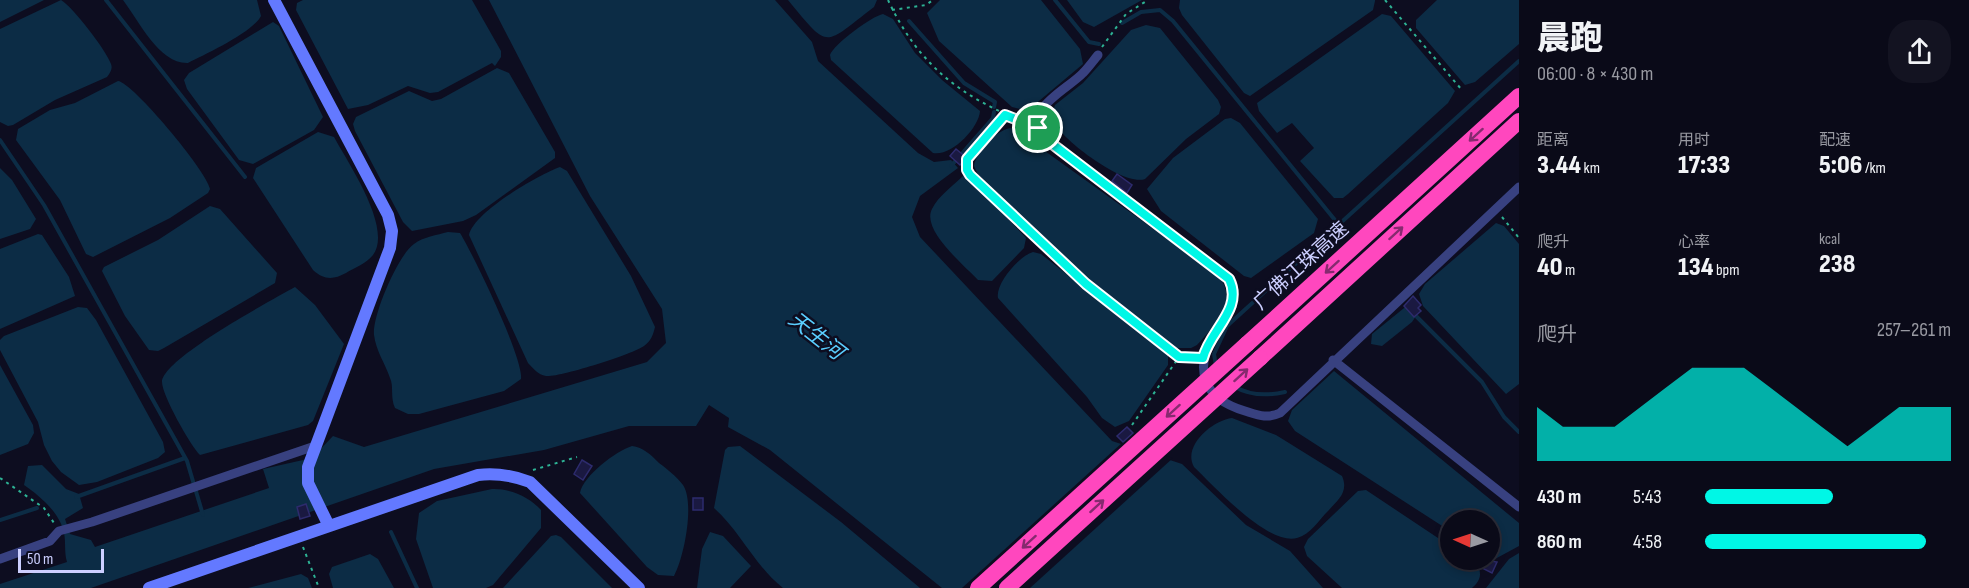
<!DOCTYPE html>
<html lang="zh">
<head>
<meta charset="utf-8">
<style>
	body { margin:0; font-family:"Sofia Sans Condensed","Noto Sans SC",sans-serif; background:#131321; color:#f1f3f6; height:100vh; display:flex; flex-direction:column; font-size:22px; white-space:nowrap }
	* { box-sizing:border-box; margin:0 }
	p { font-size:20px; color:#999aa2 }
	.icon { flex:none; width:33px; height:33px; fill:none; stroke:currentColor; stroke-width:2; stroke-linecap:round; stroke-linejoin:round }
	.map { position:relative; flex:1; overflow:hidden }
	.side { display:flex; flex-direction:column; background:#0a0a18; width:450px }
	.side>* { flex:none }
	.needle { width:39px; rotate:273deg }
	.controls { position:absolute; left:1440px; top:510px; display:grid; gap:12px }
	.controls a { display:grid; place-items:center; width:60px; height:60px; border-radius:50%; background:#0a0a18; box-shadow:0 3px 9px #0003,0 0 0 2px #2a2b37; font-size:30px }
	.scale { position:absolute; left:18px; bottom:15px; width:86px; box-sizing:border-box; padding-left:6px; border:3px solid #cccfff; border-top:0; font-size:16px; line-height:21px; white-space:nowrap; color:#cccfff; -webkit-text-stroke:4px #0d0d20; paint-order:stroke }
	.pin { position:absolute; display:grid; place-items:center; width:51px; height:51px; color:#fff; margin:-26px; border:3px solid #fff; border-radius:50%; box-shadow:0 2px 6px #0007 }
	.round { display:grid; place-items:center; flex:none; width:63px; height:63px; border-radius:24px; background:#131321 }
	.headline { display:flex; align-items:center; justify-content:space-between; height:102px; padding:0 18px }
	h1 { font-size:33px; font-weight:800; line-height:45px }
	.metrics { display:grid; grid-template-columns:repeat(3,1fr); gap:9px; height:102px; padding:6px 18px }
	.metrics div { display:grid; align-content:center }
	.metrics b { font-size:26px; font-weight:800 }
	.metrics small { font-size:16px; font-weight:400 }
	.metrics p { font-size:16px }
	.chart { height:168px; padding:12px 18px }
	.chart p { display:flex; justify-content:space-between }
	.chart svg { width:100%; height:108px; margin-top:6px; fill:#00f7e6; opacity:.7 }
	ul { padding:0 18px; list-style:none; font-size:20px }
	li { display:grid; grid-template-columns:96px 72px 1fr; align-items:center; height:45px }
	li i { height:15px; border-radius:8px; background:#00f7e6 }
	main { display:flex; flex:1; min-height:0 }
	.map>svg:first-child { display:block }
	.water { fill:#0c2c45 }
	.pier { fill:#0d0d20 }
	.lines { fill:none; stroke-linecap:round; stroke-linejoin:round }
	.stream { stroke:#0c2c45; stroke-width:4 }
	.building { fill:#1a1941; stroke:#2d2b6d; stroke-width:1.5 }
	.path { stroke:#2db294; stroke-width:2; stroke-dasharray:3 4.5; stroke-linecap:butt }
	.street { stroke:#384180; stroke-width:9 }
	.secondary { stroke:#6379ff; stroke-width:12 }
	.highway { stroke:#ff47be; stroke-width:16 }
	.highway-bridge { stroke:#ff47be; stroke-width:16 }
	.oneway { stroke:#862a6f }
	.route-casing { stroke:#fff; stroke-width:12 }
	.route { stroke:#00f7e6; stroke-width:8 }
	.labels { text-anchor:middle; dominant-baseline:central; stroke-width:5; stroke-linejoin:round; paint-order:stroke }
	.street-label { font-size:20px; fill:#cccfff; stroke:#0d0d20 }
	.water-label { font-size:21px; font-style:italic; fill:#5aceff; stroke:#0d0d20 }
</style>
</head>
<body>
<main>
<div class="map">
<svg width="1519" height="588" viewBox="0 0 1519 588">
	<rect width="100%" height="100%" fill="#0d0d20"/>
	<path class="water" d="M0 0H44L0 22Z
		M61 0C73 7 106 50 111 64 113 69 110 73 107 77L55 100 13 125 8 126 0 122V29Z
		M123 0H257L261 16C253 32 206 54 188 63 159 64 139 21 123 0Z
		M303 0H472L501 51V57L495 66 492 63 438 92 430 93 408 86 368 105 348 109 296 10 297 3Z
		M489 0H775L812 42 818 61 918 153 934 162 951 160 958 168 920 196 912 217 920 237 1112 441 1182 464 1246 525 1290 551 1323 588H942L770 450 728 427 729 418 709 405 696 426H629L544 450 434 469 91 588H0V584L67 562C64 552 66 542 64 533 60 513 40 496 24 485L28 466 42 465 66 489 79 494 83 508 65 519 70 534 91 540 95 547 269 488 263 469 312 458 333 436 364 447 647 362 666 343 662 309 590 196Z
		M788 0H877L874 7C823 46 830 51 788 0Z
		M940 0H1041L1080 49 1083 64 1033 106 1024 110 1012 107 939 41 927 13Z
		M1067 0H1142L1094 27 1083 22Z
		M1180 0H1375V1L1373 10 1250 96 1244 93 1182 15 1179 8Z
		M1437 0H1519V44L1475 82 1465 85 1416 28V20Z
		M883 14 893 19 915 53 942 80 980 111C979 128 951 157 933 153L831 60 830 55C834 44 872 16 883 14Z
		M1382 14 1391 16 1455 91 1448 103 1348 194 1343 198H1334L1300 161 1314 148 1292 123 1277 133 1259 111 1257 103Z
		M273 22 279 26 323 117 314 130 253 164 239 160 187 89 184 80 189 73Z
		M1146 25 1160 28 1218 100 1221 107 1219 114 1186 139 1145 179C1124 187 1057 137 1051 117L1055 105 1083 83 1131 30Z
		M497 68 509 73 555 152V158L476 215 463 221 412 231 403 222 355 131 353 124 356 117 409 91 432 101 441 99Z
		M118 81C132 82 207 171 210 189L208 193 170 218 93 257 86 254 60 200 16 140 18 129 50 110 75 103Z
		M1231 118 1240 123 1318 219 1314 233 1251 278 1244 276 1161 211 1147 189 1173 158 1225 119Z
		M1013 128 1219 276C1239 305 1216 323 1197 345L1191 348H1177L1089 282 980 179 974 166C976 152 999 127 1013 128Z
		M318 132 334 137C348 163 393 228 373 255 367 263 354 268 346 273 333 280 324 280 313 270L253 178 256 168Z
		M560 167 567 171 631 276 655 327C653 335 651 341 644 346 633 354 558 378 546 376 538 375 533 368 528 363L469 235C474 212 538 175 560 167Z
		M0 168 12 180 36 219 30 229 0 239Z
		M964 175 969 177 1026 238 1024 248 992 281 978 280C964 265 921 230 932 209 938 196 954 185 964 175Z
		M210 206 220 209 277 273 275 283 164 348 158 351 149 350 125 316 102 271 104 267 158 240Z
		M1496 223 1504 226 1519 244V384L1506 394 1423 306 1419 294 1425 284Z
		M448 232 460 233C473 254 524 359 521 379L504 391 419 414H408L395 408C390 397 394 386 390 378 385 363 376 351 374 335 372 316 398 255 414 244 423 237 437 235 448 232Z
		M38 234 42 235 69 277 75 296 0 329V249Z
		M1033 252 1041 254 1168 354V365L1129 421 1115 427 1102 418 1087 397 998 298C995 284 1019 256 1033 252Z
		M295 287 315 305 344 344 313 421 308 425 200 455C190 445 162 395 162 382 163 358 272 300 295 287Z
		M1409 304 1418 313 1412 322 1382 346 1371 344 1372 334Z
		M78 307 87 308 96 320 163 442 165 452 158 458 97 482 79 485 61 472 52 461 44 445 38 422 0 350V340L4 336Z
		M0 365 33 425 34 433 28 444 0 455Z
		M1334 371 1519 523V546L1495 559 1490 556V520H1450V531L1295 431 1288 421 1292 410Z
		M1232 418 1276 435 1342 476C1349 492 1338 500 1328 511 1319 520 1310 535 1297 538 1268 546 1214 486 1194 467 1182 446 1213 420 1232 418Z
		M632 446C643 447 651 455 659 463 667 469 677 477 683 485 695 503 684 558 674 576L658 575 647 567 580 493C583 476 616 451 632 446Z
		M740 446 841 522 920 588H783C754 565 741 532 714 508L725 450 728 447Z
		M492 489C509 488 530 497 541 510V528L493 585 486 588H433L416 539 419 513 437 501Z
		M1366 490 1450 546V560H1470L1478 566C1482 575 1480 581 1472 588H1342L1307 556 1304 547 1308 539 1358 491Z
		M710 532 723 536 751 566 730 588H697L702 549Z
		M556 535 561 537 612 588H503L551 536Z
		M1519 553V588H1486L1509 559Z
		M370 554 378 559 394 588H333L329 574 332 567Z
		M301 574 308 578 312 588H248Z"/>
	<path class="pier" d="M1123 442 1173 458 1030 588H962Z"/>
	<g class="lines">
		<path class="stream" d="M106 0 245 177
			M1055 0 1089 42 1099 44
			M909 21 964 83 995 102 994 107
			M1122 23 1141 12 1160 10 1173 21 1339 225
			M0 140 44 205 187 461 203 515
			M951 166 993 118 994 112
			M1414 314 1482 382 1504 417 1519 432
			M1216 366 1214 354 1227 326 1519 61
			M1235 387C1251 396 1267 396 1285 392
			M76 497 185 458
			M0 520 37 508
			M391 532 417 588"/>
	</g>
	<path class="building" d="M956 149 967 158 960 165 950 156Z
		M1117 174 1132 185 1127 193 1112 181Z
		M1413 296 1421 305 1418 308 1421 311 1414 317 1404 306Z
		M1127 427 1133 433 1123 442 1117 436Z
		M582 460 592 466 583 480 574 474Z
		M693 498H703V510H693Z
		M306 504 310 516 300 519 297 507Z
		M1484 560 1497 562 1492 573 1480 567Z"/>
	<g class="lines">
		<path class="path" d="M888 0C919 66 961 97 1027 123
			M1385 0 1462 90
			M892 10 926 5 933 0
			M1102 47 1126 14 1148 0
			M1005 115 967 159V170L970 175 1086 284 1179 357H1195
			M1502 217 1519 238
			M1132 425 1179 357
			M533 470 577 457
			M0 478 44 508 54 523
			M303 547 319 588"/>
		<path class="street" d="M1098 55C1093 61 1088 68 1083 73 1067 90 1022 109 1043 137L1229 279C1248 316 1191 341 1206 381 1212 398 1228 406 1245 411 1258 415 1267 419 1280 413L1519 187
			M1333 360 1519 507
			M0 559 50 541 59 531 92 522 315 446"/>
		<path class="secondary" d="M274 0 388 215 392 231 390 248 308 467V483L329 526
			M149 588 478 475C497 473 512 475 530 482L639 588"/>
		<path class="highway" d="M1247 344 1519 96
			M1260 358 1519 121"/>
		<path class="highway-bridge" d="M978 588 1247 344
			M1007 588 1260 358"/>
	</g>
	<defs><path id="oneway-shaft" d="M-6 0H5M1.5-3L5.5 0L1.5 3" fill="none" stroke-width="1.6" stroke-linecap="round" stroke-linejoin="round" transform="scale(1.5)"/></defs>
	<g class="oneway">
		<use href="#oneway-shaft" transform="translate(1476 135) rotate(138)"/>
		<use href="#oneway-shaft" transform="translate(1396 233) rotate(-42)"/>
		<use href="#oneway-shaft" transform="translate(1332 267) rotate(138)"/>
		<use href="#oneway-shaft" transform="translate(1241 375) rotate(-42)"/>
		<use href="#oneway-shaft" transform="translate(1173 411) rotate(138)"/>
		<use href="#oneway-shaft" transform="translate(1097 506) rotate(-42)"/>
		<use href="#oneway-shaft" transform="translate(1029 542) rotate(138)"/>
	</g>
	<g class="lines">
		<g class="route-casing">
			<path id="route" d="M1005 115 1038 128 1043 137 1229 279C1244 309 1210 330 1203 358L1179 357 1086 284 970 175 967 170V159Z"/>
		</g>
		<use href="#route" class="route"/>
	</g>
	<g class="labels">
		<g class="street-label">
			<text transform="translate(1301 266) rotate(-42)">广佛江珠高速</text>
		</g>
		<g class="water-label">
			<text transform="translate(816 336) rotate(38)">天生河</text>
		</g>
	</g>
</svg>
<div class="controls">
<a><svg class="needle" viewBox="-14 -14 28 28"><path d="M0-13l5 13h-10z" fill="#e53935"/><path d="M0 13l5-13h-10z" fill="#999aa2"/></svg></a>
</div>
<div class="scale">50 m</div>
<div class="pin" style="left:1038px;top:128px;background:#1e9e55"><svg class="icon" aria-label="arrive" viewBox="0 0 24 24"><path d="M6 21V4h12l-3 4 3 4H6"/></svg></div>
</div>
<section class="side">
<div class="headline"><div><h1>晨跑</h1><p>06:00 · 8 × 430 m</p></div><a class="round"><svg class="icon" aria-label="share" viewBox="0 0 24 24"><path d="M12 15V3M7 8l5-5 5 5M5 13v7h14v-7"/></svg></a></div>
<div class="metrics">
<div><p>距离</p><b>3.44<small> km</small></b></div>
<div><p>用时</p><b>17:33</b></div>
<div><p>配速</p><b>5:06<small> /km</small></b></div>
</div>
<div class="metrics">
<div><p>爬升</p><b>40<small> m</small></b></div>
<div><p>心率</p><b>134<small> bpm</small></b></div>
<div><p>kcal</p><b>238</b></div>
</div>
<div class="chart"><p><span>爬升</span>257–261 m</p>
<svg viewBox="0 0 160 44" preserveAspectRatio="none"><path d="M0 44V22L10 30L20 30L30 30L40 22L50 14L60 6L70 6L80 6L90 14L100 22L110 30L120 38L130 30L140 22L150 22L160 22V44z"/></svg>
</div>
<ul>
<li><b>430 m</b>5:43<i style="width:52%"></i></li>
<li><b>860 m</b>4:58<i style="width:90%"></i></li>
</ul>
</section>
</main>
</body>
</html>
